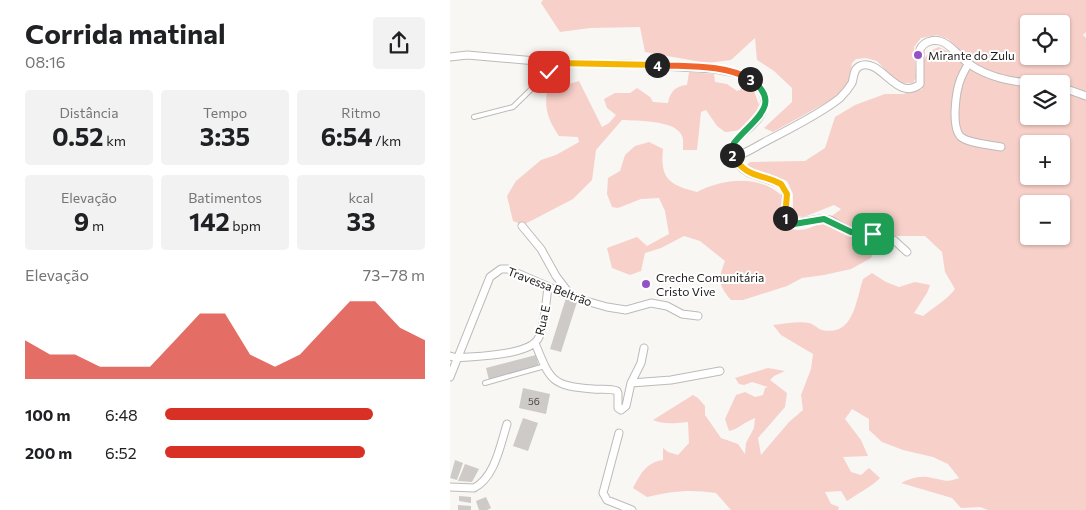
<!DOCTYPE html>
<html lang="pt">
<head>
<meta charset="utf-8">
<style>
	body { margin:0; font-family:Commissioner,sans-serif; background:#f2f2f2; color:#202124; height:100vh; display:flex; flex-direction:column; font-size:19px; white-space:nowrap }
	* { box-sizing:border-box; margin:0 }
	p { font-size:16px; color:#757577 }
	.icon { flex:none; width:28px; height:28px; fill:none; stroke:currentColor; stroke-width:2; stroke-linecap:round; stroke-linejoin:round }
	.map { position:relative; flex:1; overflow:hidden }
	.side { display:flex; flex-direction:column; background:#fff; width:450px }
	.side>* { flex:none }
	.controls { position:absolute; left:570px; top:15px; display:grid; gap:10px }
	.controls a { display:grid; place-items:center; width:50px; height:50px; border-radius:5px; background:#fff; box-shadow:0 1px 4px #0004; font-size:25px }
	.pin { position:absolute; display:grid; place-items:center; width:42px; height:42px; color:#fff; margin:-21px; border-radius:10px; box-shadow:0 2px 8px #0006 }
	.km { position:absolute; width:25px; height:25px; margin:-12px; border-radius:50%; background:#222; color:#fff; font-size:14px; line-height:25px; text-align:center }
	.round { display:grid; place-items:center; flex:none; width:52px; height:52px; border-radius:5px; background:#f2f2f2 }
	.overview { display:flex; align-items:center; justify-content:space-between; height:85px; padding:0 25px }
	h1 { font-size:28px; font-weight:700; line-height:38px }
	.stats { display:grid; grid-template-columns:repeat(3,1fr); gap:8px; height:85px; padding:5px 25px }
	.stats div { display:grid; align-content:center; border-radius:5px; background:#f2f2f2; text-align:center }
	.stats b { font-size:25px; font-weight:700 }
	.stats small { font-size:14px; font-weight:400 }
	.stats p { font-size:14px }
	.chart { height:140px; padding:10px 25px }
	.chart p { display:flex; justify-content:space-between }
	.chart svg { width:100%; height:90px; margin-top:5px; fill:#d93025; opacity:.7 }
	ul { padding:0 25px; list-style:none; font-size:16px }
	li { display:grid; grid-template-columns:80px 60px 1fr; align-items:center; height:38px }
	li i { height:12px; border-radius:6px; background:#d93025 }
	main { display:flex; flex:1; min-height:0 }
	.map>svg:first-child { display:block }
	.green { fill:#f7d0c9; fill-rule:evenodd }
	.building { fill:#cdcac8 }
	.lines { fill:none; stroke-linecap:round; stroke-linejoin:round }
	.lane-casing { stroke:#bcbbb8; stroke-width:6 }
	.street-casing { stroke:#bcbbb8; stroke-width:9 }
	.lane { stroke:#fff; stroke-width:4 }
	.street { stroke:#fff; stroke-width:7 }
	.split-1-casing { stroke:#fff; stroke-width:10 }
	.split-2-casing { stroke:#fff; stroke-width:10 }
	.split-3-casing { stroke:#fff; stroke-width:10 }
	.split-4-casing { stroke:#fff; stroke-width:10 }
	.split-5-casing { stroke:#fff; stroke-width:10 }
	.split-1 { stroke:#22a559; stroke-width:6 }
	.split-2 { stroke:#f5b400; stroke-width:6 }
	.split-3 { stroke:#22a559; stroke-width:6 }
	.split-4 { stroke:#f0652b; stroke-width:6 }
	.split-5 { stroke:#f5b400; stroke-width:6 }
	.poi-dot { fill:#9452c7; stroke:#fff; stroke-width:2 }
	.labels { text-anchor:middle; dominant-baseline:central; stroke-width:4; stroke-linejoin:round; paint-order:stroke }
	.number-label { font-size:10px; fill:#4a4847 }
	.poi-label { font-size:12px; fill:#1e1d1c; stroke:#fff; text-anchor:start }
	.street-label { font-size:12px; fill:#1e1d1c; stroke:#fff }
</style>
</head>
<body>
<main>
<section class="side">
<div class="overview"><div><h1>Corrida matinal</h1><p>08:16</p></div><a class="round"><svg class="icon" aria-label="share" viewBox="0 0 24 24"><path d="M12 15V3M7 8l5-5 5 5M5 13v7h14v-7"/></svg></a></div>
<div class="stats">
<div><p>Distância</p><b>0.52<small> km</small></b></div>
<div><p>Tempo</p><b>3:35</b></div>
<div><p>Ritmo</p><b>6:54<small> /km</small></b></div>
</div>
<div class="stats">
<div><p>Elevação</p><b>9<small> m</small></b></div>
<div><p>Batimentos</p><b>142<small> bpm</small></b></div>
<div><p>kcal</p><b>33</b></div>
</div>
<div class="chart"><p><span>Elevação</span>73–78 m</p>
<svg viewBox="0 0 160 44" preserveAspectRatio="none"><path d="M0 44V25L10 32L20 32L30 38L40 38L50 38L60 25L70 12L80 12L90 32L100 38L110 32L120 19L130 6L140 6L150 19L160 25V44z"/></svg>
</div>
<ul>
<li><b>100 m</b>6:48<i style="width:80%"></i></li>
<li><b>200 m</b>6:52<i style="width:77%"></i></li>
</ul>
</section>
<div class="map">
<svg width="636" height="510" viewBox="0 0 636 510">
	<rect width="100%" height="100%" fill="#f8f7f4"/>
	<path class="green" d="M93 0H636V32L633 35 636 38V94L611 84 570 82 540 73 519 63 498 39 487 35 471 38 464 47 466 78 463 83H451L444 79 427 61 416 58 406 59 402 63 398 85 388 96 323 132 314 128 342 102V88L324 71 307 60 305 38 281 60 257 63 195 52 190 27 140 28 110 32 91 3ZM579 24H611V56H579Z
		M489 47 501 53 518 65 579 85V116H611V89L636 97V510H538L530 507 511 508 502 498 451 483C461 478 471 475 482 478 496 480 495 483 509 478L498 464 483 457 453 450 432 442 419 430V419L402 409 395 419 411 440 418 456 393 457 401 472 411 475 419 468 430 478C420 488 408 493 397 501L391 491 375 492 381 504 389 507 388 510H281L266 493C240 489 222 491 197 497L183 488C190 475 196 462 213 460V448L218 452 228 455 239 443 238 422C226 423 214 425 203 420L243 395 248 398 255 406V415L271 438 288 444 295 454 296 443 304 428 305 418C294 422 289 429 279 431L275 419 286 395 295 392 305 397 313 395 315 388 318 387 302 382 294 385 289 384 285 378 318 368 335 371 324 376 320 380 337 393 335 407 308 438 311 455 339 422 353 410 351 395 361 369 363 354 331 335 323 325C334 324 348 321 359 323 364 324 368 329 372 330 404 337 406 300 413 279L422 273 436 282 449 287 465 282 480 285 477 293 464 313 473 316C484 307 497 300 505 289L495 272 492 252 475 236H439L426 247 421 258 401 269 374 275 352 278 337 286 293 300H281C268 285 268 279 275 261L250 241 234 236 211 248 195 253 191 271 180 275 162 268 157 248 187 237 197 246 219 234 215 211 209 198 191 199 168 208 162 207 157 194 158 178 170 171 175 155 185 146 199 142 213 149C210 179 219 185 247 192 273 179 309 174 332 196V206L330 221C333 223 336 227 340 228 355 236 380 218 391 209L384 205 354 217 343 216V194L337 181 301 171 296 166 300 162 355 161 375 148 385 117 405 105 435 94H453L472 89C472 71 469 54 489 47ZM579 144H611V176H579ZM579 204H611V236H579Z
		M239 72 264 74 265 82 277 84 287 91 296 87 304 91 309 105C301 124 297 131 275 132L267 126 256 110 251 112 247 150H233C233 145 234 138 231 134 223 120 187 121 172 120L146 150 142 180 123 199 73 225 63 221 57 196 66 181 91 160 106 155 129 142 128 137 109 136C99 121 94 110 97 91L129 81 152 127 159 123 166 115 157 108 154 99 165 93H180L187 88 200 97 203 102 218 103C220 92 225 86 237 85Z"/>
	<path class="building" d="M116 298 127 302 111 352 100 349Z
		M86 355 89 367 39 380 36 368Z
		M73 388 100 394 96 414 69 408Z
		M73 418 88 423 78 451 63 446Z
		M5 460 13 463 7 480 0 478Z
		M15 464 29 469 22 482 8 481Z
		M9 496 21 497V503L9 501Z
		M36 497 41 508 37 510H29L26 501Z
		M8 505 21 506V510H8Z"/>
	<g class="lines">
		<g class="lane-casing">
			<path id="lane" d="M24 117 63 107 107 64
				M35 383 95 366"/>
		</g>
		<g class="street-casing">
			<path id="street" d="M0 57 17 55 108 63 177 64 264 69 286 73 299 79 313 91C321 117 298 126 284 143L282 147 283 157C293 155 302 149 311 144 335 131 369 115 390 98 394 94 399 88 402 83 404 77 403 69 410 66 431 57 447 103 470 84V49C474 42 482 39 490 41 501 44 509 57 518 63 539 79 567 83 593 84
				M518 64C516 68 513 73 511 78 506 90 501 125 510 136 516 143 542 145 551 147
				M611 87 636 96
				M283 157 293 169 299 173 331 184C343 199 329 213 340 224L370 219 380 220 401 232 430 234 437 237 445 241 457 252
				M72 226 91 249 106 276 122 297
				M85 343C100 380 101 386 143 389 151 390 159 388 167 391L168 393V408L171 410 176 406 181 383 221 380 270 371
				M0 356 7 358C26 356 81 356 89 337 95 324 96 301 98 287
				M0 377 40 277 51 269H58L122 297 157 307 176 310 201 303 217 306 232 314 248 316
				M181 383 191 363 194 348
				M169 433 153 493 157 500 182 510
				M0 487 24 488C45 477 50 446 57 424"/>
		</g>
		<use href="#lane" class="lane"/>
		<use href="#street" class="street"/>
	</g>
	<g class="lines">
		<g class="split-1-casing">
			<path id="split-1" d="M335 218 340 224H344L374 219 401 232 423 234"/>
		</g>
		<g class="split-2-casing">
			<path id="split-2" d="M282 155C299 180 308 172 331 184L337 194 335 218"/>
		</g>
		<g class="split-3-casing">
			<path id="split-3" d="M282 155V148L284 143C300 122 336 104 300 79"/>
		</g>
		<g class="split-4-casing">
			<path id="split-4" d="M207 65C238 67 273 64 300 79"/>
		</g>
		<g class="split-5-casing">
			<path id="split-5" d="M99 72 108 63 207 65"/>
		</g>
		<use href="#split-1" class="split-1"/>
		<use href="#split-2" class="split-2"/>
		<use href="#split-3" class="split-3"/>
		<use href="#split-4" class="split-4"/>
		<use href="#split-5" class="split-5"/>
	</g>
	<g class="poi-dot">
		<circle cx="468" cy="55" r="5"/>
		<circle cx="196" cy="284" r="5"/>
	</g>
	<g class="labels">
		<g class="number-label">
			<text x="84" y="401">56</text>
		</g>
		<g class="poi-label">
			<text x="478" y="55">Mirante do Zulu</text>
			<text x="206" y="277">Creche Comunitária<tspan x="206" dy="14">Cristo Vive</tspan></text>
		</g>
		<g class="street-label">
			<text transform="translate(100 286) rotate(21)">Travessa Beltrão</text>
			<text transform="translate(92 320) rotate(-77)">Rua E</text>
		</g>
	</g>
</svg>
<div class="controls">
<a><svg class="icon" aria-label="locate" viewBox="0 0 24 24"><circle cx="12" cy="12" r="6"/><path d="M12 2v4M12 18v4M2 12h4M18 12h4"/></svg></a>
<a><svg class="icon" aria-label="layers" viewBox="0 0 24 24"><path d="M12 4l9 5-9 5-9-5zM3 14l9 5 9-5"/></svg></a>
<a>+</a>
<a>−</a>
</div>
<div class="pin" style="left:423px;top:234px;background:#1e9e55"><svg class="icon" aria-label="arrive" viewBox="0 0 24 24"><path d="M6 21V4h12l-3 4 3 4H6"/></svg></div>
<div class="pin" style="left:99px;top:72px;background:#d93025"><svg class="icon" aria-label="check" viewBox="0 0 24 24"><path d="M5 12l5 5 9-10"/></svg></div>
<b class="km" style="left:335px;top:218px">1</b>
<b class="km" style="left:282px;top:155px">2</b>
<b class="km" style="left:300px;top:79px">3</b>
<b class="km" style="left:207px;top:65px">4</b>
</div>
</main>
</body>
</html>
